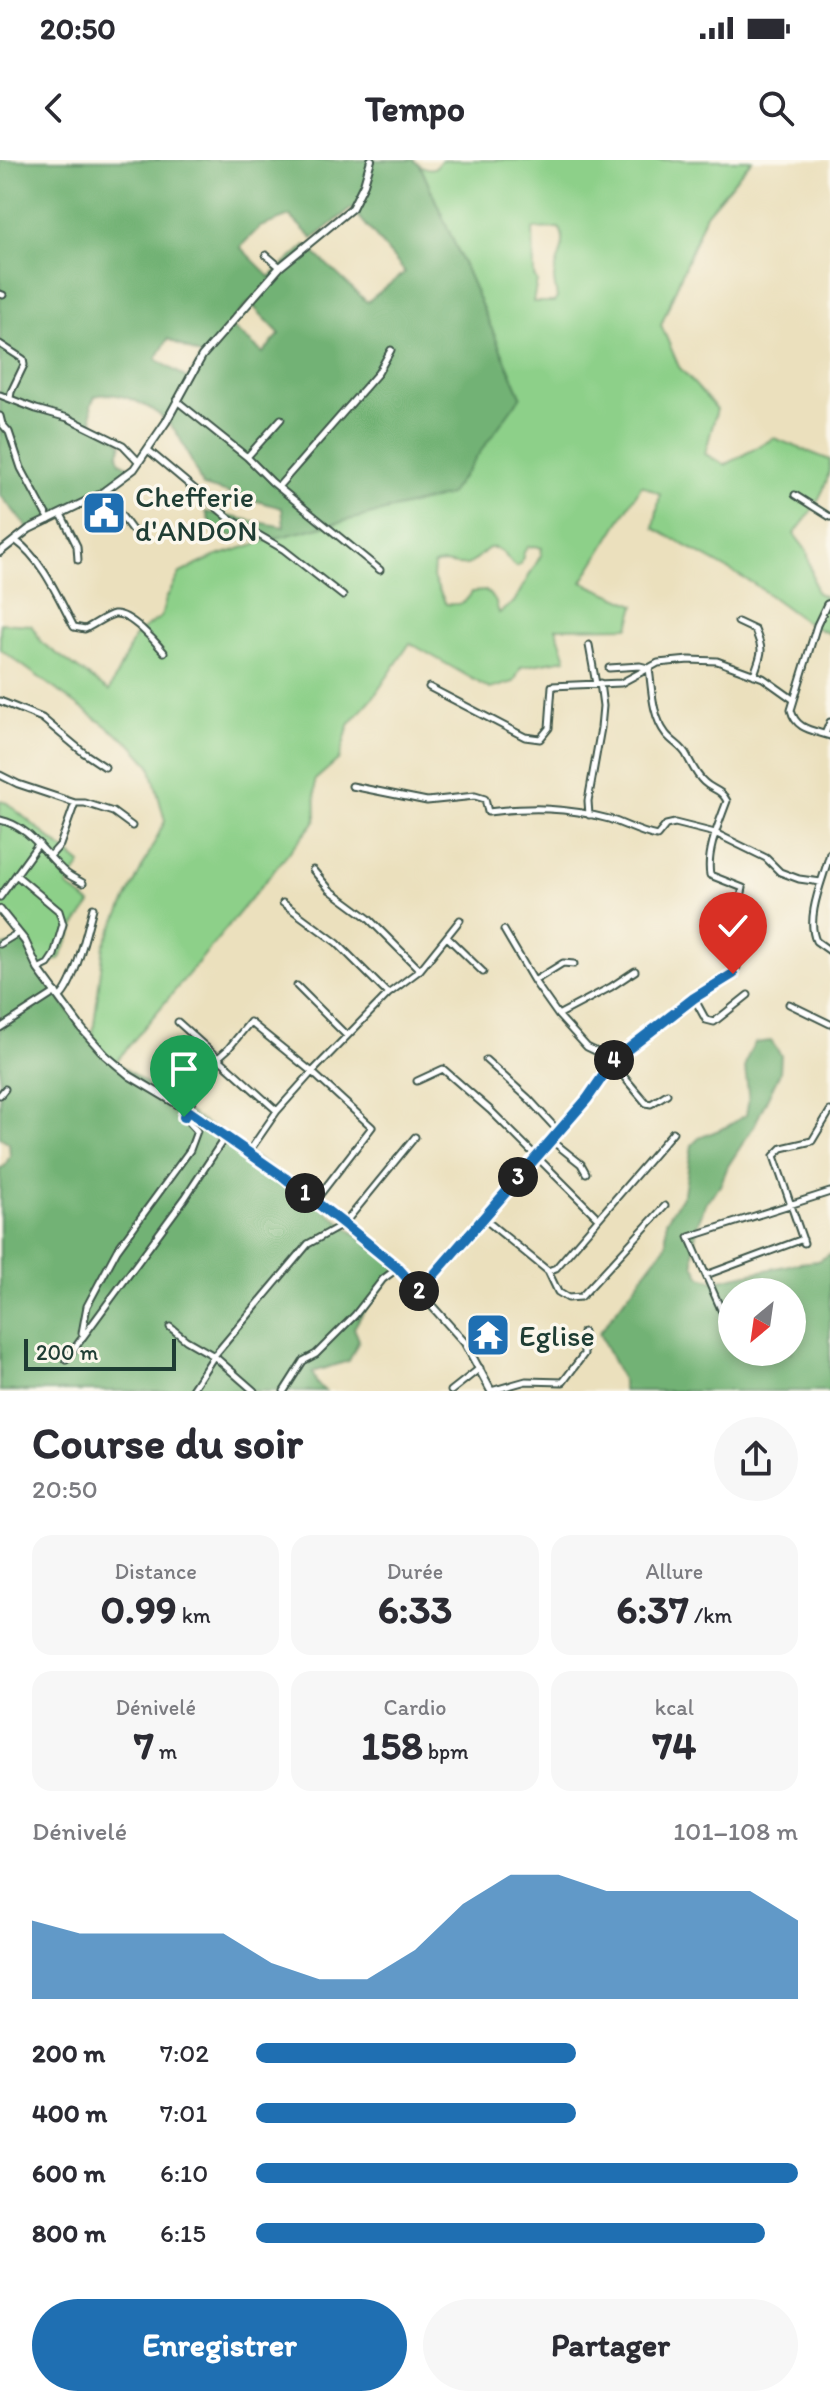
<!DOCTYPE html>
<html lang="fr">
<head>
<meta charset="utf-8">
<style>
	body { margin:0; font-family:Itim,sans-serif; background:#f7f7f7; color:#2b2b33; height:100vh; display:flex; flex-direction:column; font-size:30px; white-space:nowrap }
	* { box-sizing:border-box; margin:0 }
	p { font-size:26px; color:#7c7c81 }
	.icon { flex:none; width:44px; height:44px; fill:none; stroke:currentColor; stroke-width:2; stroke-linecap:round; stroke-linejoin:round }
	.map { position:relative; height:1231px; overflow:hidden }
	.drawer { display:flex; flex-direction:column; background:#fff; flex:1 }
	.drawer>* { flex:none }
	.needle { width:52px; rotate:209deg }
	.fabs { position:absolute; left:718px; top:1118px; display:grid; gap:16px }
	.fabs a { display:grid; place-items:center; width:88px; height:88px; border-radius:50%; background:#fff; box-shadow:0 4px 12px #0003; font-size:40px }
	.scale { position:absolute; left:24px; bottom:20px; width:152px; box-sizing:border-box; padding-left:8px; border:4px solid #1f3d34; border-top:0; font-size:22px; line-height:28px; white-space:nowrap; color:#1f3d34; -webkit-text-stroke:6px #fbf7ec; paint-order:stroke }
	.pin { position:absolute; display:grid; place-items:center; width:68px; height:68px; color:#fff; margin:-82px -34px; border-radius:50% 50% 50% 0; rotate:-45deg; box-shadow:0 0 8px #0007 }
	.pin .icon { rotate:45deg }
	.km { position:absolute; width:40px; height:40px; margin:-20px; border-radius:50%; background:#222; color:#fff; font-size:22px; line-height:40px; text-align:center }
	.round { display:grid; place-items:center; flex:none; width:84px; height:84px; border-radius:42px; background:#f7f7f7 }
	.headline { display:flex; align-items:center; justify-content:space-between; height:136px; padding:0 32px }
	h1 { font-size:44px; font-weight:700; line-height:60px }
	.stats { display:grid; grid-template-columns:repeat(3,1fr); gap:12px; height:136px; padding:8px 32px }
	.stats div { display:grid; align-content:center; border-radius:20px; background:#f7f7f7; text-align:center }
	.stats b { font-size:40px; font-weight:700 }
	.stats small { font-size:22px; font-weight:400 }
	.stats p { font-size:22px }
	.chart { height:224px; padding:16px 32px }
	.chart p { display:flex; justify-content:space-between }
	.chart svg { width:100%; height:144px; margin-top:8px; fill:#1f6fb2; opacity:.7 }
	.primary-button { display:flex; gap:16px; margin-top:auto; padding:16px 32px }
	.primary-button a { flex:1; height:92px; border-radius:48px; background:#1f6fb2; color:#fff; font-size:32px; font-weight:700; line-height:92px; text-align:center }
	.primary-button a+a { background:#f7f7f7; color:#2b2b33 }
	ul { padding:0 32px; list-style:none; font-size:26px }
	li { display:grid; grid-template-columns:128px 96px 1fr; align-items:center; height:60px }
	li i { height:20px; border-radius:10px; background:#1f6fb2 }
	.status { display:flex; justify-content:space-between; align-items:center; height:56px; padding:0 40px; background:#fff; direction:ltr }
	.status svg { height:22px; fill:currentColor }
	header { display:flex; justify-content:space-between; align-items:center; height:104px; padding:0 32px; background:#fff; font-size:36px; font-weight:700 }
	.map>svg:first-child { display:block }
	.green { fill:#8dd089; stroke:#56865e; stroke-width:2; fill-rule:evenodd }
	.forest { fill:#72b275; stroke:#487854; stroke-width:2; fill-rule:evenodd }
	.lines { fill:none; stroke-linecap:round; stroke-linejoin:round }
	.minor-casing { stroke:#3e5549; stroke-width:9 }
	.tertiary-casing { stroke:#3e5549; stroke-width:10 }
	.minor { stroke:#fff; stroke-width:5 }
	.tertiary { stroke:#fff; stroke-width:6 }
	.route-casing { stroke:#fff; stroke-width:16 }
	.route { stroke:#1f6fb2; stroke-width:10 }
	.labels { text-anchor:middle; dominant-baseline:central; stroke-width:7; stroke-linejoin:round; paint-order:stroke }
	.poi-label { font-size:30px; fill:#1f3d34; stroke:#fbf7ec; text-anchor:start }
</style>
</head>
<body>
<div class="status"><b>20:50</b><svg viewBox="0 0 49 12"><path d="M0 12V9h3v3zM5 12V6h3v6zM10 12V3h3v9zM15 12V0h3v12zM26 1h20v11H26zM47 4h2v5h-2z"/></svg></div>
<header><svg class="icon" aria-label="back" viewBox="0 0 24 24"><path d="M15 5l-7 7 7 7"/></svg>Tempo<svg class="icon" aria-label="search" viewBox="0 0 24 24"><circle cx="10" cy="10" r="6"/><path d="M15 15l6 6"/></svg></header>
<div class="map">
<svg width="830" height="1231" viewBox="0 0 830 1231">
	<rect width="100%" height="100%" fill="#fbf7ec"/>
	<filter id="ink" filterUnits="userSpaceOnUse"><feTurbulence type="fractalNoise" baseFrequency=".0125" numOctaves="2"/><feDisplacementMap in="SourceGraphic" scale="16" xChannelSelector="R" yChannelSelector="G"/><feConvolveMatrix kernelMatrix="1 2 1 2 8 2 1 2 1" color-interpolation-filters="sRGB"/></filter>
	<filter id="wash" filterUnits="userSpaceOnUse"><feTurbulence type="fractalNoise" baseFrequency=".006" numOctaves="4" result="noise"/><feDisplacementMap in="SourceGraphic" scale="32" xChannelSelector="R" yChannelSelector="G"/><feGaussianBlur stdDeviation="1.8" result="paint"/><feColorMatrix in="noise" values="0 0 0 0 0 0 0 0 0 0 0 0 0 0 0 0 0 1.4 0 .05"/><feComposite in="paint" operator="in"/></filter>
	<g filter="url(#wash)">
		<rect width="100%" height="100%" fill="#ebe0bd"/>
		<path class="green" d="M441 0H752L706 54 661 165 679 207 717 249 705 294 725 305 774 278 830 300C830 328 811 353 794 374L807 391 816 432 830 439V474L810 465 754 424 654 368 660 334 642 325 582 422 635 445 629 467 556 468 566 499 521 507 514 522 490 529 410 483 375 535 349 565 339 599 315 620 316 660 114 904 92 881 104 785 165 661 150 605 131 584 0 489V463L31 465 42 483 109 531 136 474 161 457 166 439 180 413 214 397 268 380 521 236 420 5C429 10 435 11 441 0ZM559 68C570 83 555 101 554 118 554 124 556 131 557 138L554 142H533L537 121 534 116 533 69ZM535 386 542 388 541 395 514 442 499 453 495 440 486 431 472 432C465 444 460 445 446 444L433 418 434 405C445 400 455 407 466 405 482 402 485 377 503 393 509 398 509 403 516 407L521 404 524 392 528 387Z
			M0 641 7 643 81 704 67 726 91 744 75 766 60 798 38 809 25 781 0 750Z"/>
		<path class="forest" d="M0 0H413L420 5 521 236 449 335 268 380 214 374 206 352 284 367 282 348 203 326C194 309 185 284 174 269 158 249 120 228 95 236L91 245 93 264 116 277 122 285 118 294 120 302 134 309 99 335 29 369 0 335ZM352 48 405 112 367 142 306 85 270 117 240 87 260 67 290 56 313 79ZM249 142 280 174 263 193 229 165ZM168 179 202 196 188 219 156 199Z
			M25 781C45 823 74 860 105 895L285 1018 398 1108 362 1154 354 1168 359 1180 349 1201 312 1212 317 1224 325 1231H0V1008L4 1007 10 996 9 983 0 977V787Z
			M771 881 781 895 780 912 754 966 728 1006 720 1026 706 1042 697 1066 694 1085V1105L701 1117 715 1121 799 1103 818 1101 830 1094V1231H623V1222L599 1173 666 1085V1061L684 1033 692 985 699 978 726 967 746 955C747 949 749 941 748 935 747 909 739 909 755 883ZM732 1132H792V1192H732Z"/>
	</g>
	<g filter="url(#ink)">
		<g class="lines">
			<g class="minor-casing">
				<path id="minor" d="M266 95 280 107
					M0 134 3 135
					M0 184 23 199 24 205 11 232 10 238
					M0 235 36 249 68 258 123 285 139 302
					M177 241 247 297 272 322 380 410
					M0 256 2 264 9 272 21 308 49 360
					M148 290 229 358 283 389 343 436
					M247 297 281 259
					M278 327 378 213 391 190
					M104 332 132 370
					M795 335 830 357
					M61 354 77 386 78 400
					M15 380C43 400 58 437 74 467L85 469C94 465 105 456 114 454 129 452 155 481 164 492
					M830 443 827 444 817 465 791 550C796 570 813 570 830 576
					M738 462 755 470C765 494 761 492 754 515
					M589 485 596 524
					M609 508 640 506 648 508
					M429 527 525 577 540 579 549 568 552 526 621 523 649 508
					M0 541 42 558 84 593 105 607
					M825 574 830 562
					M0 615 18 624 75 643H85L113 652 132 666
					M352 626 427 641 475 636 485 639 488 652C532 647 565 647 609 659 625 664 640 673 657 676L666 665 675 663 715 673 766 698 780 712 799 719 821 722
					M589 655 588 641 601 568 603 546 600 523
					M0 660C30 666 44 694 66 713 71 717 78 720 83 723
					M830 693C824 718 805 756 816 781L830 791
					M51 695 60 685 75 643
					M313 710 330 730 368 758 420 810
					M16 715 59 751 63 764 54 795 48 804 38 809
					M0 737 39 683
					M283 743 337 783 388 834
					M504 770 534 821 558 855 587 887 614 900 625 918 646 943 651 944 667 934
					M447 777 483 812
					M0 784 18 773
					M534 821 563 803 574 804
					M297 826 347 876
					M60 837C75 823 87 770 93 748
					M694 838 706 860 714 862 748 835
					M789 844 830 864
					M558 855 611 827 635 811
					M178 862 277 951
					M0 868 56 832
					M486 900 528 938 559 972
					M417 921 443 909 490 950 598 1058
					M0 935 5 929
					M551 980 581 1004 586 1013
					M248 993 277 951 312 912 388 834 420 810 460 760
					M483 1058 548 1111 558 1132 568 1138 581 1137 665 1046
					M804 1083 774 996 782 988 812 981 830 951
					M548 1111 556 1108 673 972
					M706 1115 803 1079
					M419 1132 587 939 614 900 694 838 733 814 737 807 736 792 746 763 738 750 743 728 710 715C706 692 719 663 727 641 721 629 712 630 704 622 696 615 692 605 687 596 683 587 672 582 666 574 652 556 652 530 649 508L658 503 689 500 717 501 763 518 794 540
					M723 1154 689 1077 830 1032
					M170 1167 186 1180 214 1196 254 1231
					M82 1173 87 1146 117 1090 190 990 197 971 184 957 187 950 219 897 228 889 250 862 312 912 372 967 315 1041
					M66 1200 185 1038 225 977
					M191 1231 214 1196 308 1084 344 1064 415 977
					M284 1231 303 1201 316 1194 355 1155 383 1119 398 1108
					M451 1231 480 1208
					M491 1231 526 1221 563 1222 584 1194 583 1172"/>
			</g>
			<g class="tertiary-casing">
				<path id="tertiary" d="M0 392 29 369 99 335 134 309 166 262 202 196 280 107 352 48 364 24 371 0
					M0 750 25 781 38 809 82 869 105 895 130 916 187 950 285 1018 398 1108 465 1183 491 1231"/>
			</g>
			<use href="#minor" class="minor"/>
			<use href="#tertiary" class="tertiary"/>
		</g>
	</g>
	<g class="lines" filter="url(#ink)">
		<g class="route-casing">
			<path id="route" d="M184 957 187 950 285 1018 344 1064 398 1108 419 1132 587 939 614 900 694 838 733 814"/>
		</g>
		<use href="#route" class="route"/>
	</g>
	<defs>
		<g id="civic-square" transform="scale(2.3)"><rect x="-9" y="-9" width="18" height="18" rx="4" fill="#1f6fb2" stroke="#fbf7ec"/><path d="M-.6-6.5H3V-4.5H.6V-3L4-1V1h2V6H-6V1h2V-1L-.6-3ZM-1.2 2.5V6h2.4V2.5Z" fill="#fff"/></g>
		<g id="temple-square" transform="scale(2.3)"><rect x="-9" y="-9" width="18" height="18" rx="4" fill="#1f6fb2" stroke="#fbf7ec"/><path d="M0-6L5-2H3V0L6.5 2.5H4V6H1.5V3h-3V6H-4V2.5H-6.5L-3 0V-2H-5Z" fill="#fff"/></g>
	</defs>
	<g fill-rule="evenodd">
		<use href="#civic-square" x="104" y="353"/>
		<use href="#temple-square" x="488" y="1175"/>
	</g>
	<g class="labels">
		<g class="poi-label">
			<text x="135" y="336">Chefferie<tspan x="135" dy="34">d'ANDON</tspan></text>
			<text x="519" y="1175">Eglise</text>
		</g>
	</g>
</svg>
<div class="fabs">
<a><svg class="needle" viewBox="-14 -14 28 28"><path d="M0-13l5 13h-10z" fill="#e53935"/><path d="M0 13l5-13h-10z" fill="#7c7c81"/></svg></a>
</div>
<div class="scale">200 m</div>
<div class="pin" style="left:184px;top:957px;background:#1e9e55"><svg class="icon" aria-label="arrive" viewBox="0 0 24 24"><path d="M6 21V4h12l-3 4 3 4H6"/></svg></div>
<div class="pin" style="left:733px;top:814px;background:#d93025"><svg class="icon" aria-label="check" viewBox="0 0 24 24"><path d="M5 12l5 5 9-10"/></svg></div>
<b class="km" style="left:305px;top:1033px">1</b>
<b class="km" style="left:419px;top:1131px">2</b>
<b class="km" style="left:518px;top:1017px">3</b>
<b class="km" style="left:614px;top:900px">4</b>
</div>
<section class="drawer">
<div class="headline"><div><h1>Course du soir</h1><p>20:50</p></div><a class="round"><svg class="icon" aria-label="share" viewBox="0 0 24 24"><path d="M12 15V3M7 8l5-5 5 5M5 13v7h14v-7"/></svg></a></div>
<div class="stats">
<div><p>Distance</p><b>0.99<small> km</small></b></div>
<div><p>Durée</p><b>6:33</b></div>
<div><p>Allure</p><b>6:37<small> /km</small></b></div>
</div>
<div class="stats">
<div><p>Dénivelé</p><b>7<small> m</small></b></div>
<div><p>Cardio</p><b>158<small> bpm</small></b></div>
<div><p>kcal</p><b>74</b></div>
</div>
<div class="chart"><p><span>Dénivelé</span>101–108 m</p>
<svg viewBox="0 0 160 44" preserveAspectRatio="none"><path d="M0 44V20L10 24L20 24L30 24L40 24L50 33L60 38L70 38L80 29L90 15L100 6L110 6L120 11L130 11L140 11L150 11L160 20V44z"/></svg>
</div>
<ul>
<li><b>200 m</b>7:02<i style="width:59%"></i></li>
<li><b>400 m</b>7:01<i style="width:59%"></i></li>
<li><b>600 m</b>6:10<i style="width:100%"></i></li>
<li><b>800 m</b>6:15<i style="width:94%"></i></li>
</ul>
<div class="primary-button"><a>Enregistrer</a><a>Partager</a></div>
</section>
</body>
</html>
